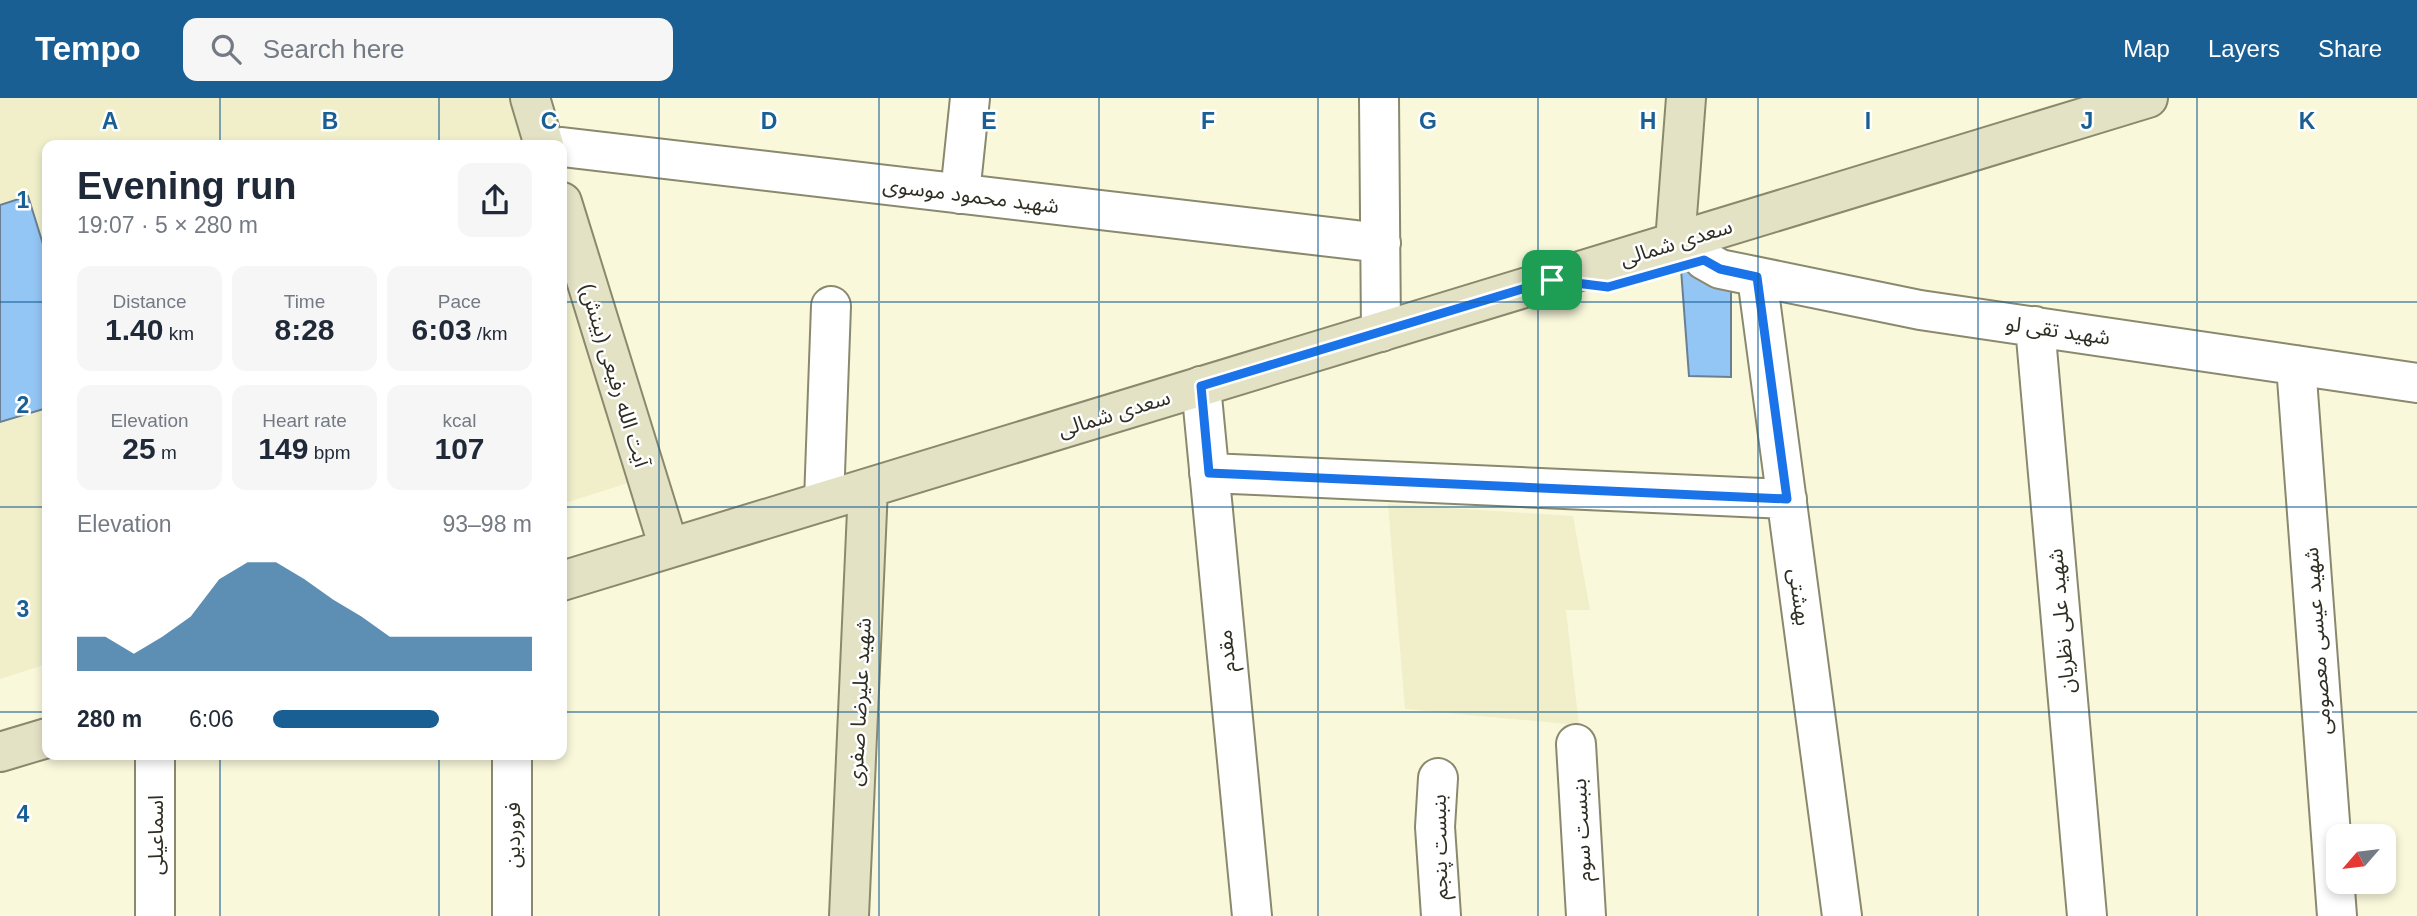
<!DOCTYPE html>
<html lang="en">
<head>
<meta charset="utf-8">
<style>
	body { margin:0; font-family:Arial,"Noto Sans Arabic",sans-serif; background:#f6f6f7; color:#1f2937; height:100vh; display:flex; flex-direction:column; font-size:26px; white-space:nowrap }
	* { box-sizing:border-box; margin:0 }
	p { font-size:23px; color:#747a83 }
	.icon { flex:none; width:38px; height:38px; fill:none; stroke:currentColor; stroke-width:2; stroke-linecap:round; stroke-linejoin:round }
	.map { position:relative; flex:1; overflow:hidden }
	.panel { position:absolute; left:42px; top:42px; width:525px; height:620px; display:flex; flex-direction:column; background:#fff; border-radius:14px; box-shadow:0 4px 10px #0003 }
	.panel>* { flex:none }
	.needle { width:46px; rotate:242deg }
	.tools { position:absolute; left:2326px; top:726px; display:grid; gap:14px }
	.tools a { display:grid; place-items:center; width:70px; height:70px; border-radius:14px; background:#fff; box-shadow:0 4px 10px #0003; font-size:35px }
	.pin { position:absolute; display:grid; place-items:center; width:60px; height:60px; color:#fff; margin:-30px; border-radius:14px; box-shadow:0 4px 10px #0006 }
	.round { display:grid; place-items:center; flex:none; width:74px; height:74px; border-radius:14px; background:#f6f6f7 }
	.headline { display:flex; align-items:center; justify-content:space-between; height:119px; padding:0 35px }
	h1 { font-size:38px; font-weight:700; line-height:52px }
	.figures { display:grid; grid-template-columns:repeat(3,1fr); gap:10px; height:119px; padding:7px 35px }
	.figures div { display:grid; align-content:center; border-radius:14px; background:#f6f6f7; text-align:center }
	.figures b { font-size:30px; font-weight:700 }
	.figures small { font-size:19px; font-weight:400 }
	.figures p { font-size:19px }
	.chart { height:196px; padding:14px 35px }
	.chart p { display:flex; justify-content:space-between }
	.chart svg { width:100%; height:126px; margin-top:7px; fill:#1a5f94; opacity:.7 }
	ul { padding:0 35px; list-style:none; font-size:23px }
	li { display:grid; grid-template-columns:112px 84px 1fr; align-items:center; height:52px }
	li i { height:18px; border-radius:9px; background:#1a5f94 }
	header { display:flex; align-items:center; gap:42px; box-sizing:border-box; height:98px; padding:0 35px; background:#1a5f94; color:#fff }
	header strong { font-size:33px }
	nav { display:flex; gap:38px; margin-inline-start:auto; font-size:24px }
	.search { width:490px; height:63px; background:#f6f6f7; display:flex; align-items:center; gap:18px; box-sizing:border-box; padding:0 24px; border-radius:14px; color:#747a83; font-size:26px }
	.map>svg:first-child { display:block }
	.built { fill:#f0efca }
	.building { fill:#93c6f5; stroke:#6a7f92; stroke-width:2 }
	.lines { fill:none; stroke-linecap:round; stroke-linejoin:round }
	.street-casing { stroke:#8a896e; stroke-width:42 }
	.secondary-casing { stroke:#8a896e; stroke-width:42 }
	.street { stroke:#fff; stroke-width:38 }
	.secondary { stroke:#e4e2c5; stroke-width:38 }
	.route-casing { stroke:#fff; stroke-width:14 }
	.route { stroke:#1a73e8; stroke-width:9 }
	.grid { fill:none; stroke:#1a5f94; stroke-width:2; stroke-opacity:0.55 }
	.labels { text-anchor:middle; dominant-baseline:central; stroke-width:5; stroke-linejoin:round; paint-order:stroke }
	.street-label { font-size:21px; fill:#2e2e23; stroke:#fff }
	.grid-label { font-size:23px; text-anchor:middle; font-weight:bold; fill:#1a5f94; stroke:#fff; stroke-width:5; stroke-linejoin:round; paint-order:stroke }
</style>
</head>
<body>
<header>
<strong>Tempo</strong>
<div class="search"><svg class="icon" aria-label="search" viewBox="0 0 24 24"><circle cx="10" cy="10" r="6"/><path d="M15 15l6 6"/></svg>Search here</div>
<nav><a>Map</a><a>Layers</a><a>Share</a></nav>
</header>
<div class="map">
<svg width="2417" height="818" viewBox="0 0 2417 818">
	<rect width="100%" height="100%" fill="#f9f8db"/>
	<path class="built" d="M0 0H511L526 47H47V566L0 581Z
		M562 161 631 384 562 406Z
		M1388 406 1573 418 1590 512H1566L1579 627 1405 611Z"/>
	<path class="building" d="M28 98 47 159V310L0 324V107Z
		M1681 171 1731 185V279L1689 278Z"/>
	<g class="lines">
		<g class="street-casing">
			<path id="street" d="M1379 0 1381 234
				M562 49 1381 145
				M960 96 970 0
				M1704 162 1720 171 1920 212 2417 285
				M1757 179 1842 818
				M2035 228 2087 818
				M2296 267 2337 818
				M1201 288 1252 818
				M1209 375 1787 401
				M824 403 831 208
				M1576 646 1586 818
				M512 656V818
				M1438 680 1435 729 1441 818
				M155 818V656"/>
		</g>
		<g class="secondary-casing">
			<path id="secondary" d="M530 0 544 47
				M562 104 669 450
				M1675 144 1686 0
				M562 483 2148 0
				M0 654 47 640
				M849 818 868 390"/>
		</g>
		<use href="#street" class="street"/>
		<use href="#secondary" class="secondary"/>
	</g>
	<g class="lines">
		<g class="route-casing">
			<path id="route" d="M1704 162 1720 171 1757 179 1787 401 1209 375 1201 288 1552 182 1608 189Z"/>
		</g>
		<use href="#route" class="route"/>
	</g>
	<path class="grid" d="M220 0V47M439 0V47M659 0V818M879 0V818M1099 0V818M1318 0V818M1538 0V818M1758 0V818M1978 0V818M2197 0V818M0 204H47M562 204H2417M0 409H47M562 409H2417M0 614H47M562 614H2417M220 656V818M439 656V818"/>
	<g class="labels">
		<g class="street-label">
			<text transform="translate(971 97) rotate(7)">شهید محمود موسوی</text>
			<text transform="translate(1676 144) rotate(-17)">سعدی شمالی</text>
			<text transform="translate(2058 232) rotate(8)">شهید تقی لو</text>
			<text transform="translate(615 277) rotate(73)">آیت الله رفیعی (بینش)</text>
			<text transform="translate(1114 315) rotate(-17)">سعدی شمالی</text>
			<text transform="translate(1800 499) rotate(82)">بهشتی</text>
			<text transform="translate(2061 523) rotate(-95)">شهید علی نظریان</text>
			<text transform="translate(2317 543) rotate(-94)">شهید عیسی معصومی</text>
			<text transform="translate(1226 553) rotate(-96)">مقدم</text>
			<text transform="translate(859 604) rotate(-87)">شهید علیرضا صفری</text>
			<text transform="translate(1581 732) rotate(-93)">بنبست سوم</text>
			<text transform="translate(155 737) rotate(-90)">اسماعیلی</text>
			<text transform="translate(512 737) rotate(-90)">فروردین</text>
			<text transform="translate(1439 749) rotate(-91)">بنبست پنجم</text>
		</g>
	</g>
	<g class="grid-label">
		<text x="110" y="31">A</text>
		<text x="330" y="31">B</text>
		<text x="549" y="31">C</text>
		<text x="769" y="31">D</text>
		<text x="989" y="31">E</text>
		<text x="1208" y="31">F</text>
		<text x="1428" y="31">G</text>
		<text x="1648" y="31">H</text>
		<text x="1868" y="31">I</text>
		<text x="2087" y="31">J</text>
		<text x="2307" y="31">K</text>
		<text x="23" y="110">1</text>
		<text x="23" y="315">2</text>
		<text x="23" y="519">3</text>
		<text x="23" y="724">4</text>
	</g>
</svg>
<div class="tools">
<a><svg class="needle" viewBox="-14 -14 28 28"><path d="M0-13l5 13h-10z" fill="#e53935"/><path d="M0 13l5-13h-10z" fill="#747a83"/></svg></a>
</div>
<div class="pin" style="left:1552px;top:182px;background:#1e9e55"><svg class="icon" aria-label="arrive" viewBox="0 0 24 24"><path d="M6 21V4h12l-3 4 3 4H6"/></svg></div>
<section class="panel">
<div class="headline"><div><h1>Evening run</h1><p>19:07 · 5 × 280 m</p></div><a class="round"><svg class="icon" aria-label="share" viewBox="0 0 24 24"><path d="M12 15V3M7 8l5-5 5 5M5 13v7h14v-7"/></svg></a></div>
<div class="figures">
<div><p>Distance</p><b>1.40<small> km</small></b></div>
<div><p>Time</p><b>8:28</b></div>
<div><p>Pace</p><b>6:03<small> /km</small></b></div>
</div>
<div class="figures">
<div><p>Elevation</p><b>25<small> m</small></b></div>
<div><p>Heart rate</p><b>149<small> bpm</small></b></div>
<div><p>kcal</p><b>107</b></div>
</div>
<div class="chart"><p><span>Elevation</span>93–98 m</p>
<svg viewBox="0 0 160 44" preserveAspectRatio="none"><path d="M0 44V32L10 32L20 38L30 32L40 25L50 12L60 6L70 6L80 12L90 19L100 25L110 32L120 32L130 32L140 32L150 32L160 32V44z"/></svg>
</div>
<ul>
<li><b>280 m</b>6:06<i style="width:64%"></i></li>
</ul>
</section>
</div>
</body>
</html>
